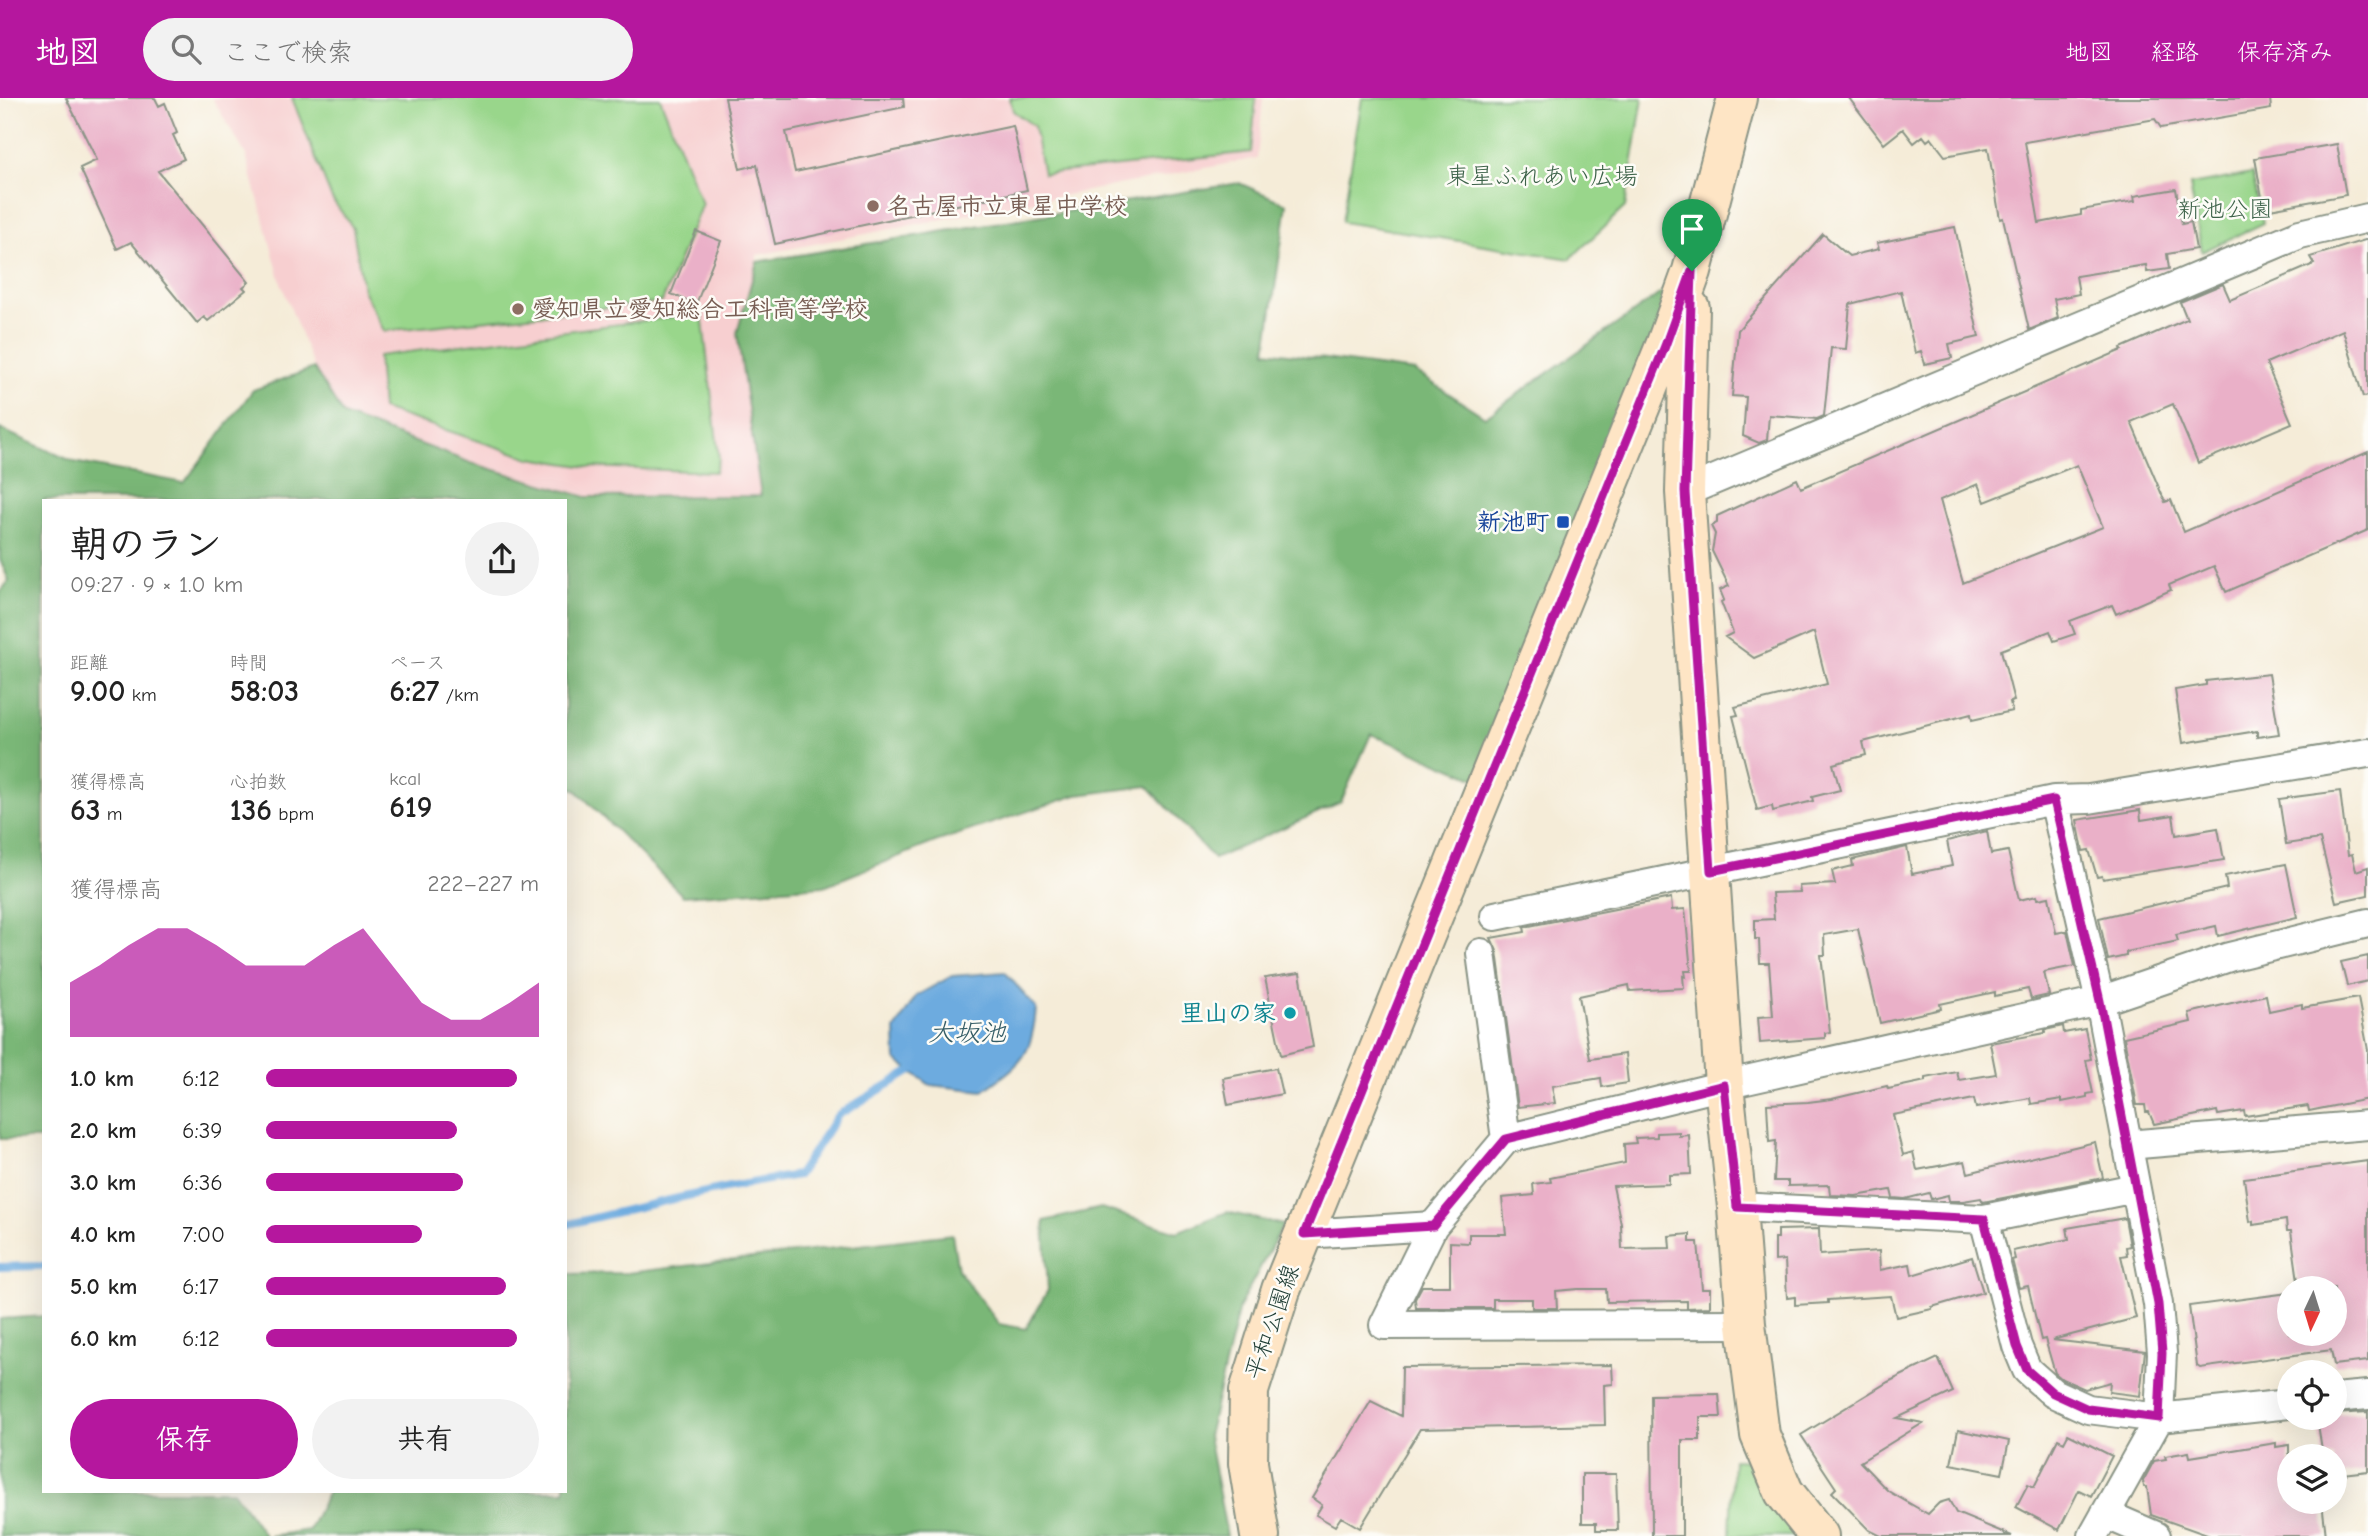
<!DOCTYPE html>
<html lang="ja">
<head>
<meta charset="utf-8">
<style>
	body { margin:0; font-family:"Comic Neue","Klee One",sans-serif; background:#f2f2f2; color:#222; height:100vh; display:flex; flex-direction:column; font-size:26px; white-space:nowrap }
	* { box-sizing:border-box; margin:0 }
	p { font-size:23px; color:#767676 }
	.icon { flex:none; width:38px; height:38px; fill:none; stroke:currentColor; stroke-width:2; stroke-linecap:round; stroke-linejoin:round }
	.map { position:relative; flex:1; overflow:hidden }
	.drawer { position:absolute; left:42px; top:401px; width:525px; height:994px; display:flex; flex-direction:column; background:#fff; border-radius:0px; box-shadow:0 7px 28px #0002 }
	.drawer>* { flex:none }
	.needle { width:46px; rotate:184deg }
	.controls { position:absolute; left:2277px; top:1178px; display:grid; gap:14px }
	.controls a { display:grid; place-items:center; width:70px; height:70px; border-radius:50%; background:#fff; box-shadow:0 7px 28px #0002; font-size:35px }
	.pin { position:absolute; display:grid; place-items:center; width:60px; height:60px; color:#fff; margin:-72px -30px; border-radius:50% 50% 50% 0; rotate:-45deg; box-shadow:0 0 7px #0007 }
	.pin .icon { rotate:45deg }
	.round { display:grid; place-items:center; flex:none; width:74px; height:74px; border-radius:37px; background:#f2f2f2 }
	.headline { display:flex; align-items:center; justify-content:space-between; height:119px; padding:0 28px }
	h1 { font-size:38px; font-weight:700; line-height:52px }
	.metrics { display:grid; grid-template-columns:repeat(3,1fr); gap:10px; height:119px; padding:7px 28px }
	.metrics div { display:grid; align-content:center }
	.metrics b { font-size:30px; font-weight:700 }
	.metrics small { font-size:19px; font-weight:400 }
	.metrics p { font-size:19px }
	.chart { height:196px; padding:14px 28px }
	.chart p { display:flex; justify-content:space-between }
	.chart svg { width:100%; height:126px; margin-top:7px; fill:#b5179e; opacity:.7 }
	.button { display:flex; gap:14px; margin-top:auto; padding:14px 28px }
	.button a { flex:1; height:80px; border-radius:42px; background:#b5179e; color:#fff; font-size:28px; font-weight:700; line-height:80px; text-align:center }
	.button a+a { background:#f2f2f2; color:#222 }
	ul { padding:0 28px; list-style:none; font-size:23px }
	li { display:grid; grid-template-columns:112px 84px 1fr; align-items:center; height:52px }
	li i { height:18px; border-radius:9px; background:#b5179e }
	header { display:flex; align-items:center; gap:42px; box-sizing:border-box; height:98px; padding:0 35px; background:#b5179e; color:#fff }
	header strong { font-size:33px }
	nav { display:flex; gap:38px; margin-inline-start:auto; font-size:24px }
	.search { width:490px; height:63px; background:#f2f2f2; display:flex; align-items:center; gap:18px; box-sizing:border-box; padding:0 24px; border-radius:38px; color:#767676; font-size:26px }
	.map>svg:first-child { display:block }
	.built { fill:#f7cfd0 }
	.green { fill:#99d68b; stroke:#5c8a60; stroke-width:2 }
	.forest { fill:#7ab777; stroke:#4c7a56; stroke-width:2 }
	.water { fill:#6dabdf; stroke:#46748a; stroke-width:2 }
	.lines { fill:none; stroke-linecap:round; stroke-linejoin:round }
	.stream { stroke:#6dabdf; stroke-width:8 }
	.building { fill:#eab0c8; fill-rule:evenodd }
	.street-casing { stroke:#8a9486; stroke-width:32 }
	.secondary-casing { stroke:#8a9486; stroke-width:42 }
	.street { stroke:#fff; stroke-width:28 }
	.secondary { stroke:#fee5c5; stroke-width:38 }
	.route-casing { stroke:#fff; stroke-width:14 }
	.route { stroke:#b5179e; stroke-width:9 }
	.education-dot { fill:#8d6e63; stroke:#fdfcf7; stroke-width:2.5 }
	.transit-dot { fill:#1a4fb4; stroke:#fdfcf7; stroke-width:2.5 }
	.culture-dot { fill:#0f9aa8; stroke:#fdfcf7; stroke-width:2.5 }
	.labels { text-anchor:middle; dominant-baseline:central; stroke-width:5; stroke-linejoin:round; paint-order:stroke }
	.park-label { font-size:24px; fill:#3e634a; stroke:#fdfcf7 }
	.education-label { font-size:24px; font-weight:bold; fill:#785e54; stroke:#fdfcf7; text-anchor:start }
	.transit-label { font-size:24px; font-weight:bold; fill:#164399; stroke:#fdfcf7; text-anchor:end }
	.culture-label { font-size:24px; font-weight:bold; fill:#0d838f; stroke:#fdfcf7; text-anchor:end }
	.street-label { font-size:24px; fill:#1f3d34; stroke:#fdfcf7 }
	.water-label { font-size:26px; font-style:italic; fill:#365e67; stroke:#fdfcf7 }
</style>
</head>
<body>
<header>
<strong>地図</strong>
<div class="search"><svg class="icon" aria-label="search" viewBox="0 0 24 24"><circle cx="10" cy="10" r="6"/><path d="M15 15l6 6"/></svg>ここで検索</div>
<nav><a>地図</a><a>経路</a><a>保存済み</a></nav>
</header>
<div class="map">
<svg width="2368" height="1438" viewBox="0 0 2368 1438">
	<rect width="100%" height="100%" fill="#fdfcf7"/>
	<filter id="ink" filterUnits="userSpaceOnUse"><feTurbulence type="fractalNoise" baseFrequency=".0143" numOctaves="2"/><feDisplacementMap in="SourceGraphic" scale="14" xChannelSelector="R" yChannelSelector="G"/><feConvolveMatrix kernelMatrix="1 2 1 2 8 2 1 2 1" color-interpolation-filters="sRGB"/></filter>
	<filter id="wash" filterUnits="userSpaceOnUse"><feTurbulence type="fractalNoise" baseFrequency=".00686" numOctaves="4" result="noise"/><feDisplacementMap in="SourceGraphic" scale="28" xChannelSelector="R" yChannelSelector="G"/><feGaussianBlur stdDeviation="1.57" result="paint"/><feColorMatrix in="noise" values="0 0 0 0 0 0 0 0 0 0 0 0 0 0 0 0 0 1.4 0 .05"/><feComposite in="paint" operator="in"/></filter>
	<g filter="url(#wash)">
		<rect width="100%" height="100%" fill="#f5ecd8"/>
		<path class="built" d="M212 0H1263L1257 60 757 157V164L737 235 762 398 587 399 471 365 343 317 314 270 282 188 246 57Z"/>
		<path class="green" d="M292 0H660L702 106 662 204 384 233 363 192 353 130 332 101Z
			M1010 0H1256L1251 54 1043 76 1034 28 1013 13Z
			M1362 0H1643L1625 109 1570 161 1342 124Z
			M2252 76 2263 125 2202 154 2190 87Z
			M702 215 719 361 715 374 588 369 530 360 382 311 378 258Z
			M1733 1362 1759 1363 1798 1438H1730Z"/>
		<path class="forest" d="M1239 85 1287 106 1266 253 1414 273 1485 319 1692 173 1481 683 1371 636 1341 704 1214 761 1148 688 1077 697 935 744 824 788 683 798 574 690 565 692V402H44V1041H0V494L9 483 0 461V331L74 364 184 385 253 292 314 270 343 317 471 365 586 399 761 398 737 235 757 164Z
			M1101 1110 1177 1134 1227 1114 1283 1127 1239 1209 1208 1338 1227 1438H269L309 1432 328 1393H565V1176L627 1175 952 1136 958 1172 999 1226 1026 1231 1048 1192 1044 1123Z
			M44 1218V1393H233L265 1438H0V1221Z"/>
		<path class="water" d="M1005 874 1036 910C1032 960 1021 965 983 993L930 987 896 962 895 932 916 898 952 878Z"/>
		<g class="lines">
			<path class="stream" d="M565 1127C642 1108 720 1089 798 1077L838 1017 911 973
				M0 1169 44 1168"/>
		</g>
		<g id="blocks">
			<path class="building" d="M66 0H155L159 8 165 5 177 35 173 37 184 61 158 73 249 184 243 189 246 192 208 223 204 219 197 225 131 144 117 151 80 70 97 62Z
				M725 0H903L904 9 786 34 795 74 1013 28 1027 92 775 146 757 67 740 71Z
				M1849 0H2270L2271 11 2161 30 2155 21 2025 44 2039 125 2081 117V112L2135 103 2134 98 2176 91 2182 126 2191 124 2196 151 2167 156 2169 171 2147 174 2146 167 2076 178 2079 196 2054 201 2058 220 2029 232 2003 120 2000 121 1988 50 1945 58 1931 40 1927 43 1923 38 1914 45 1903 31 1884 46Z
				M2337 46 2346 97 2264 112 2255 60Z
				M1955 129 1979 239 1949 246 1952 260 1925 266 1921 253 1915 255 1901 193 1850 206 1846 251 1831 250 1824 318 1817 321 1769 317 1767 342 1759 345 1743 338 1746 299 1732 298 1738 232 1823 136 1849 158 1879 151 1877 145Z
				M696 133 721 143 696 206 671 196Z
				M2368 141V298L2363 299 2343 232 2266 265 2292 325 2198 365 2173 306 2131 324 2165 404 2171 402 2184 434 2368 354V432L2226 494 2214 468 2169 487 2171 492 2116 516 2112 507 2070 523 2075 536 2054 543 2050 533 2001 552 2014 603 2010 604 2012 613 1972 622 1971 616 1863 644 1866 657 1833 666 1840 692 1812 699 1813 703 1773 713 1772 708 1757 712 1733 618 1738 617 1735 609 1827 586 1814 534 1754 560 1725 539 1733 535 1721 504 1724 502 1720 492 1729 488 1712 453 1715 436 1711 428 1717 425V418L1797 381 1801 390 2122 252 2121 250 2187 221 2180 204 2223 186 2230 202 2314 166 2310 159ZM2077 367 2103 429 1963 485 1940 402 1978 386 1985 404Z
				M2269 576 2279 636 2257 639V633L2183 645 2175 592 2206 587V583Z
				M2340 693 2348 757 2352 756 2356 773 2368 769V797L2336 804 2320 741 2286 746 2279 701Z
				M2140 712 2141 722 2173 717 2176 737 2218 730 2224 762 2103 781 2102 778 2097 779 2089 752 2083 753 2077 722Z
				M1987 733 1991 756 2008 753 2019 802 2037 798 2038 801 2049 799 2056 835 2067 833 2075 868 2044 874 2049 897 2031 901 2028 891 1995 898V894L1940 906 1941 911 1880 925 1858 831 1824 837 1825 857H1821L1830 934 1825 935V940L1760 945 1758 919 1773 918 1769 865H1760L1759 841H1755V822L1774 821 1772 795 1800 794 1799 788 1835 786 1832 773 1853 768 1852 762 1907 749 1912 776 1952 768 1947 743Z
				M2286 766 2297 819 2218 838 2216 828 2176 837 2178 843 2126 854V858L2108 862 2099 820 2227 790 2225 778Z
				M1671 800 1672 812 1685 811 1691 873H1685L1686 879 1683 878 1684 890 1630 893 1629 887 1579 898 1590 961 1625 956 1628 985 1602 989 1601 980 1552 988 1555 1005 1518 1009 1497 853 1491 840 1525 834 1524 829Z
				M2368 858V883L2347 888 2341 864Z
				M1300 875 1313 949 1281 957 1265 880Z
				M2266 897 2269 913 2302 906V910L2358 900 2368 952V1001L2309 1013 2308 1008 2245 1018 2244 1013 2218 1017 2217 1013 2154 1026 2149 1014H2146L2145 1007H2137L2124 939 2191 924 2189 915Z
				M2063 928 2064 935 2085 931 2091 961 2086 962 2093 995 2087 996V999L2062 1004V1001L2031 1006 2030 1000 1976 1010 1974 1001 1893 1017 1903 1057 1913 1054 1917 1072 1965 1063 1968 1075 2095 1044 2103 1080 1983 1104 1981 1100 1963 1103H1949L1948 1097 1931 1101 1929 1095 1905 1101 1893 1100 1891 1092 1856 1098 1830 1097 1829 1087 1788 1088V1083H1774L1776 1043 1769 1044 1767 1006 1808 1004 1832 1001 1887 988 1888 991 1926 983V980L1957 974 1959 982 1996 976 1990 945 2045 935V932Z
				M1276 970 1282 996 1228 1007 1223 980Z
				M1679 1034V1038L1689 1037 1691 1076 1669 1077V1086L1613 1088 1621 1126 1622 1151 1670 1150 1669 1138 1690 1136V1144H1698L1702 1191H1710V1209L1687 1210V1203L1607 1204 1606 1191H1578L1556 1193 1557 1210H1532V1201H1493V1210H1416L1415 1201 1422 1188H1450V1144L1469 1145V1136H1506L1502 1100 1534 1097 1533 1086 1551 1084 1550 1080 1625 1065 1624 1046 1636 1045 1635 1040 1657 1039V1035Z
				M2368 1063V1263L2334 1267 2331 1252 2200 1270 2197 1268 2189 1208 2289 1195V1236H2334V1190H2299L2291 1133H2287L2286 1122 2253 1127V1123L2250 1124 2244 1080Z
				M2125 1120 2130 1148 2126 1149 2127 1157 2121 1158 2136 1220 2052 1242 2145 1253 2140 1298 2109 1294 2110 1284 2085 1291 2062 1281 2055 1275 2045 1241 2041 1242 2028 1188 2019 1190 2012 1162 2015 1161 2013 1153 2069 1141 2067 1130Z
				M1819 1131 1820 1157 1879 1153 1880 1172 1910 1166 1912 1177 1972 1159 1983 1194 1932 1209V1211L1896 1219 1891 1198 1828 1202V1205L1795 1207V1199L1787 1200 1785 1162 1775 1163V1140H1778V1132Z
				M1938 1260 1953 1294 1897 1320 1923 1325 1860 1364 1888 1393 1928 1416 1939 1405 1949 1402 1956 1415 2012 1438H1881L1869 1432 1832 1394 1836 1390 1801 1337 1888 1284Z
				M1612 1267 1613 1286 1604 1287 1605 1327 1420 1331 1360 1430 1341 1419 1335 1428 1316 1417 1322 1407 1312 1400 1371 1303 1401 1318 1402 1269Z
				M1719 1296 1721 1319H1700V1342H1682V1438H1652L1651 1297Z
				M2368 1314V1373L2334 1377V1358H2323L2317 1320H2334V1316Z
				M1958 1332 2009 1343 2002 1376 1951 1366Z
				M2068 1336 2112 1358 2091 1398 2079 1392 2059 1432 2016 1409 2028 1386 2034 1389 2058 1341 2064 1344Z
				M2276 1345V1349L2289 1347V1404H2322L2326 1438H2210L2151 1417 2147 1389H2144L2143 1383 2154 1363 2166 1361 2165 1358 2189 1354 2190 1359Z
				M1582 1376H1616L1618 1432H1596V1425H1582Z"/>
		</g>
	</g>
	<g filter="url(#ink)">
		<use href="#blocks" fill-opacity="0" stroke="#8a9486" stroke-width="2"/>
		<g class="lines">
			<g class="street-casing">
				<path id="street" d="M1685 394 2300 136 2368 120
					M2054 702 2100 903 2158 1206 2162 1255 2159 1320 2093 1438
					M1495 818 2054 702 2089 701 2368 655
					M1481 855 1506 1041
					M2127 1047 2368 1027
					M1737 1109 1984 1121 2135 1090
					M1984 1121 2017 1248 2027 1272 2053 1295 2088 1311 2159 1320 2289 1306
					M1304 1136 1433 1128
					M1746 1226 1384 1227 1433 1128 1506 1041 1724 987 2100 903 2229 859 2368 825
					M2334 1300 2368 1297
					M2105 1416 2156 1438"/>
			</g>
			<g class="secondary-casing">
				<path id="secondary" d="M1690 210 1685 394 1724 987 1737 1109 1746 1226 1760 1337 1784 1394 1819 1438
					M1260 1438 1248 1365 1249 1293 1281 1192 1665 248 1692 173 1737 0"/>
			</g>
			<use href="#street" class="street"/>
			<use href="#secondary" class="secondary"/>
		</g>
	</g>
	<g class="lines" filter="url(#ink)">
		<g class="route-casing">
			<path id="route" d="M1692 173 1685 394 1711 773 2054 702 2100 903 2158 1206 2162 1255 2159 1320 2088 1311 2053 1295 2027 1272 2017 1248 1984 1121 1737 1109 1724 987 1506 1041 1433 1128 1304 1136 1665 248Z"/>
		</g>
		<use href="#route" class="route"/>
	</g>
	<g class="education-dot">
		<circle cx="873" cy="108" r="7"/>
		<circle cx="518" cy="211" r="7"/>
	</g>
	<rect class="transit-dot" x="1556" y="417" width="14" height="14" rx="3.5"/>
	<circle class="culture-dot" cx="1290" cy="915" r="7"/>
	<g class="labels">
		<g class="park-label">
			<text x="1542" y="78">東星ふれあい広場</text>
			<text x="2225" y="111">新池公園</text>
		</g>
		<g class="education-label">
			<text x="887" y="108">名古屋市立東星中学校</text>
			<text x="532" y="211">愛知県立愛知総合工科高等学校</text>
		</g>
		<g class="transit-label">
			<text x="1549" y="424">新池町</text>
		</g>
		<g class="culture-label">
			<text x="1276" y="915">里山の家</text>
		</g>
		<g class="street-label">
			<text transform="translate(1272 1224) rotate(-71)">平和公園線</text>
		</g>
		<g class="water-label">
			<text x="967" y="935">大坂池</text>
		</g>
	</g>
</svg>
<div class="controls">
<a><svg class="needle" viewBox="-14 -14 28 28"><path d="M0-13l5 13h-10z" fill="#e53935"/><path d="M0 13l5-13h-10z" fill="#767676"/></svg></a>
<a><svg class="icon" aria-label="locate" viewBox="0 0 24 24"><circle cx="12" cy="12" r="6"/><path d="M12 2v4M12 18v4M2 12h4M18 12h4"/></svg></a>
<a><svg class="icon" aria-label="layers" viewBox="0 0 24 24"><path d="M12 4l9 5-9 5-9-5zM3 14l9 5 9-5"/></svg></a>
</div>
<div class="pin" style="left:1692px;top:173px;background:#1e9e55"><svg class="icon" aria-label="arrive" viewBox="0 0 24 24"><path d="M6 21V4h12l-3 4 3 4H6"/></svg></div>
<section class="drawer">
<div class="headline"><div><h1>朝のラン</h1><p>09:27 · 9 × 1.0 km</p></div><a class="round"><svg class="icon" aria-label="share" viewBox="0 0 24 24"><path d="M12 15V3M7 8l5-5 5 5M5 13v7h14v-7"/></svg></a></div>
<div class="metrics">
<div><p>距離</p><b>9.00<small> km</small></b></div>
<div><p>時間</p><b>58:03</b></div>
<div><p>ペース</p><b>6:27<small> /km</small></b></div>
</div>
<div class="metrics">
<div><p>獲得標高</p><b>63<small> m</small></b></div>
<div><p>心拍数</p><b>136<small> bpm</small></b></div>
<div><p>kcal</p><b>619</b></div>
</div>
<div class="chart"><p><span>獲得標高</span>222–227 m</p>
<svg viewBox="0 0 160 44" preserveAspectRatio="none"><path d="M0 44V25L10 19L20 12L30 6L40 6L50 12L60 19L70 19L80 19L90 12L100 6L110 19L120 32L130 38L140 38L150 32L160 25V44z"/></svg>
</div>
<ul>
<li><b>1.0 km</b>6:12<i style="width:92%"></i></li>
<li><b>2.0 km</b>6:39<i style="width:70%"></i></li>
<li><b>3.0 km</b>6:36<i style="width:72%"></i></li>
<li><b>4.0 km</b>7:00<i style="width:57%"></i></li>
<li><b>5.0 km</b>6:17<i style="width:88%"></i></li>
<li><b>6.0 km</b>6:12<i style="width:92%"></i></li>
</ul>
<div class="button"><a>保存</a><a>共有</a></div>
</section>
</div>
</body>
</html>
